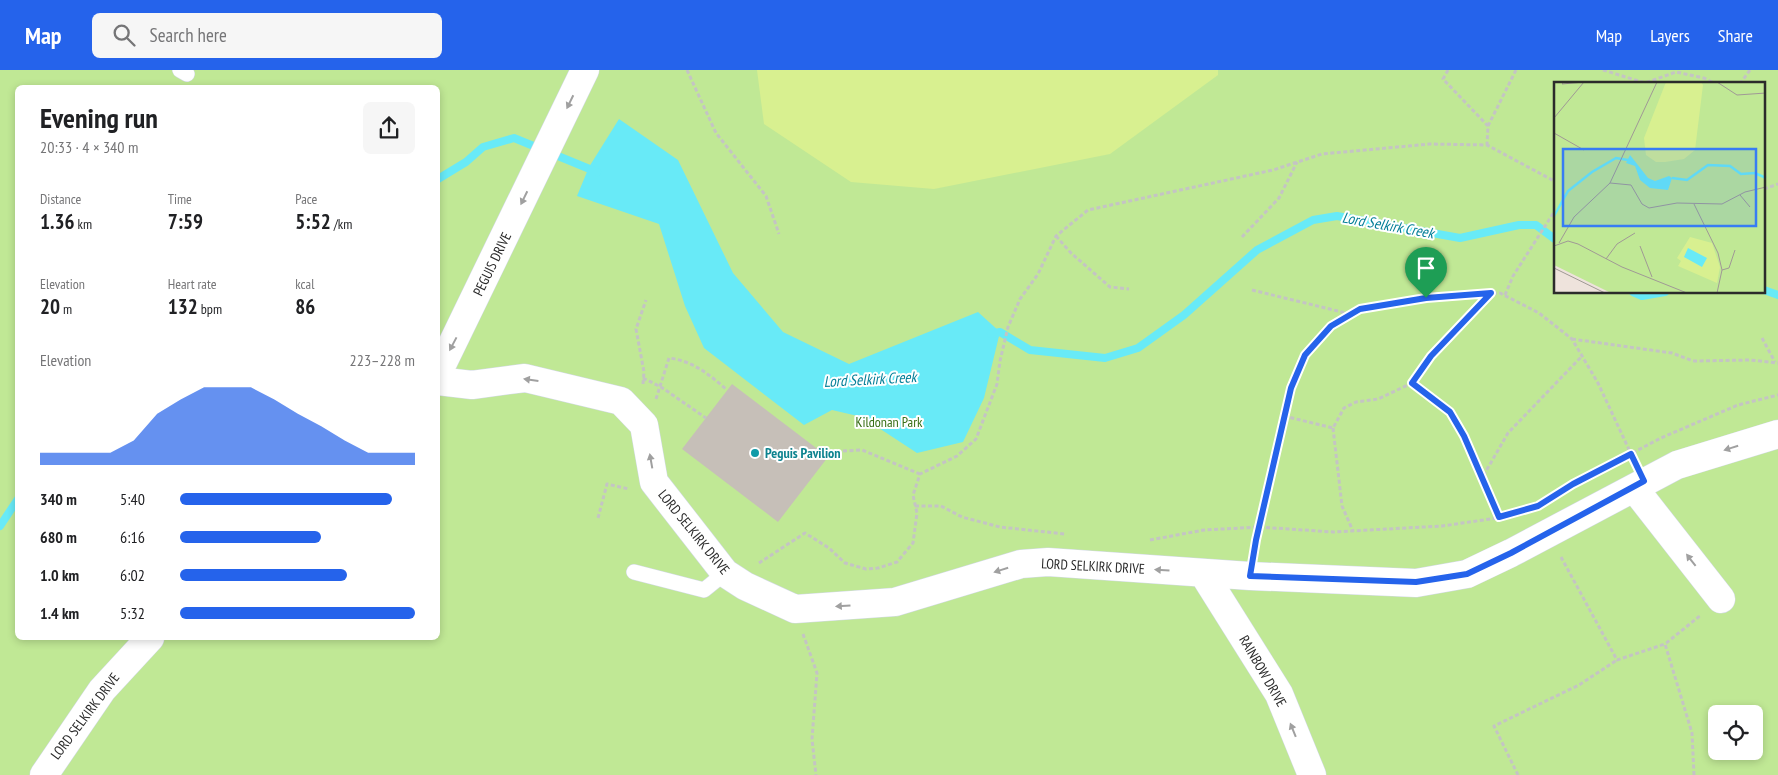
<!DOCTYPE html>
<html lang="en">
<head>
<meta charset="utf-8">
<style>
	body { margin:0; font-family:"PT Sans Narrow",sans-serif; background:#f6f6f6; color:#202124; height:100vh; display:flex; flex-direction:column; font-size:19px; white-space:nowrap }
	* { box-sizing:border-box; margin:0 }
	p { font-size:16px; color:#757577 }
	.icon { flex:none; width:28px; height:28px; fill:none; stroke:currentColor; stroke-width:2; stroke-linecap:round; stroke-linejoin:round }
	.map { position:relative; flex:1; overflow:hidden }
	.sheet { position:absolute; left:15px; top:15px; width:425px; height:555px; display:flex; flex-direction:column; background:#fff; border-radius:8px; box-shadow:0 2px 8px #0003 }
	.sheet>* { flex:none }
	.controls { position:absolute; left:1708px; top:635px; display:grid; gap:10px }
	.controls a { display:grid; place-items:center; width:55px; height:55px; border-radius:8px; background:#fff; box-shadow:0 2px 8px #0003; font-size:25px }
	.pin { position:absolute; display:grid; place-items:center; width:42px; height:42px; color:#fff; margin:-51px -21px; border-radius:50% 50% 50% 0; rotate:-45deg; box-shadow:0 0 5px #0007 }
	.pin .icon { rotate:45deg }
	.round { display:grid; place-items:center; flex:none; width:52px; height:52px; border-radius:8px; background:#f6f6f6 }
	.overview { display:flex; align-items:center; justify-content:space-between; height:85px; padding:0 25px }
	h1 { font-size:28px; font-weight:700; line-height:38px }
	.stats { display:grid; grid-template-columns:repeat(3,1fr); gap:8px; height:85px; padding:5px 25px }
	.stats div { display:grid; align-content:center }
	.stats b { font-size:21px; font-weight:700 }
	.stats small { font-size:14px; font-weight:400 }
	.stats p { font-size:14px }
	.chart { height:140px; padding:10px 25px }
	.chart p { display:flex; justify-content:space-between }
	.chart svg { width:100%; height:90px; margin-top:5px; fill:#2563eb; opacity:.7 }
	ul { padding:0 25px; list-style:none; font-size:16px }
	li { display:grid; grid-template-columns:80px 60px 1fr; align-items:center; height:38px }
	li i { height:12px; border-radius:6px; background:#2563eb }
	header { display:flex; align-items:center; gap:30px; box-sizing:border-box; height:70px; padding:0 25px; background:#2563eb; color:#fff }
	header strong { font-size:24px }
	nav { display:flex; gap:28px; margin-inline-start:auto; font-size:18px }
	.search { width:350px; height:45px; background:#f6f6f6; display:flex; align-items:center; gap:12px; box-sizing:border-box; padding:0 18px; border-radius:8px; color:#757577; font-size:19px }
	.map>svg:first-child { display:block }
	.green { fill:#c0e895; fill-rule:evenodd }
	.pitch { fill:#d8f090 }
	.water { fill:#68eaf7 }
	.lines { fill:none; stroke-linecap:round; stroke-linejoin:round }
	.stream { stroke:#68eaf7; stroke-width:8 }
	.building { fill:#c6bfb8 }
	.lane-casing { stroke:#d1d9e5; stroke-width:16 }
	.street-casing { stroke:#d1d9e5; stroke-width:29 }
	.path { stroke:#c4c4c4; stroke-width:3; stroke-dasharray:4 2.5; stroke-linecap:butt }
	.lane { stroke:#fff; stroke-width:15 }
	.street { stroke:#fff; stroke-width:28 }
	.oneway { fill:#a0a0a0 }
	.route-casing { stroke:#fff; stroke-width:10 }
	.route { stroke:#2563eb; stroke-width:6 }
	.culture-dot { fill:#0f9aa8; stroke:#fff; stroke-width:2 }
	.labels { text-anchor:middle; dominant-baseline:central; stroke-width:4; stroke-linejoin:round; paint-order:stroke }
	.street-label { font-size:14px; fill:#2b2b2b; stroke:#fff }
	.park-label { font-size:14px; fill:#376e15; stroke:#fff }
	.culture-label { font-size:14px; font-weight:bold; fill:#0d838f; stroke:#fff; text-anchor:start }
	.water-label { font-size:15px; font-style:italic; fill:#057f98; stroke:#fff }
	.inset-river { fill:none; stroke:#68eaf7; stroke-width:2.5 }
	.inset-road { fill:none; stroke:#a09995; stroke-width:1 }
	.view { fill:#377cf4; fill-opacity:0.15; stroke:#377cf4; stroke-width:2.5 }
	.inset-edge { fill:none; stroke:#2b2b2b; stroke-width:2.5 }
</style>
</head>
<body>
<header>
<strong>Map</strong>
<div class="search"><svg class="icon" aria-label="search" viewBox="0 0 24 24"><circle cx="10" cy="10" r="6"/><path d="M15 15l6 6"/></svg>Search here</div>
<nav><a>Map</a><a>Layers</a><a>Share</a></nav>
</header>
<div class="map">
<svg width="1778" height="705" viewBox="0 0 1778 705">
	<rect width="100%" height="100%" fill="#eee3dc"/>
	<path class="green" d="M0 0H1778V705H0ZM1556 14H1764V222H1556ZM18 18H438V568H18ZM1716 644H1754V681H1716Z"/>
	<path class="pitch" d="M757 0H1218V5L1110 84 934 119 851 112 764 54Z"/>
	<path class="water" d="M619 49 678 90 733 203 783 262 849 294 978 242 1000 262 984 328 963 372 917 383 862 347 832 340 804 355 704 278 685 236 659 154 577 126 589 97Z"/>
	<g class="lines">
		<path class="stream" d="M438 109 466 92 483 77 514 68 597 102
			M1764 220 1778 225
			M1633 222 1642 226 1665 222
			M991 264 1000 262 1030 280 1105 288 1138 278 1184 245 1257 180 1313 150 1337 146 1460 168 1519 155H1536L1556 170
			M0 456 18 429"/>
	</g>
	<path class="building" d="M732 314 828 387 778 452 682 379Z"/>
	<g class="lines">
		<g class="lane-casing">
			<path id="lane" d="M180 0 187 4
				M634 502 704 520 725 503"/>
		</g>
		<g class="street-casing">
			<path id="street" d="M438 303 585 0
				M438 311 472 315 525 308 621 331 644 355 654 412 725 503 745 516 795 539 895 532 1021 494 1048 492 1250 506 1416 513 1467 504 1511 483 1677 395 1778 364
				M1634 418 1721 529
				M1203 503 1279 624 1312 705
				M44 705 102 620 150 568"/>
		</g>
		<path class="path" d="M687 0 716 63 766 126 779 164
			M1448 0 1443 9 1488 56 1487 75
			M1603 0 1645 13 1676 2 1704 8 1716 14
			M1740 14 1750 0
			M1488 56 1516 0
			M1764 119 1778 114
			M1056 166 1071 183 1110 217 1129 219
			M1242 167 1279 128 1297 92
			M1252 220 1350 244
			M1505 225 1513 206 1556 139
			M1762 268 1775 292
			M1572 269 1672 283 1693 291 1750 290 1778 293
			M643 308 661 317 706 348
			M643 314 644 302 636 259 646 230
			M656 329 669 288C693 291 710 305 727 320
			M1284 346 1333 358 1344 338 1356 332 1378 329 1412 313
			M1333 358 1342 436 1353 461
			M843 381 862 380 920 404
			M1482 408 1464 366 1449 341 1412 313 1431 286 1491 223
			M915 436H941L962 447 1000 457 1065 464
			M1499 447 1482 408 1508 363 1582 286
			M598 448 607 414 629 419
			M1150 470 1204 460 1259 457 1333 462 1442 456 1511 446 1538 436 1573 414 1661 368 1738 335 1778 325
			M1254 481 1291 318 1305 285 1331 255 1360 239 1426 228 1500 223 1539 243 1572 269 1598 313 1632 386
			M1561 487 1617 590 1665 574
			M759 493 805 463 829 478 845 493 866 499 878 498 897 492 913 473 917 443 913 425 920 404 957 386 976 369 997 314 1000 291 1008 257 1020 229 1038 204 1056 166 1088 140 1273 100 1322 84 1430 74 1487 75 1556 112
			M803 564 817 603 812 669 816 705
			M1518 705 1494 656 1579 615 1617 590
			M1694 705 1692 663 1665 574 1701 545"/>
		<use href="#lane" class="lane"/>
		<use href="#street" class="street"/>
	</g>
	<defs><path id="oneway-solid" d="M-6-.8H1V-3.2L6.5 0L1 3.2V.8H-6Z" transform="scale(1.25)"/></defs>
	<g class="oneway">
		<use href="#oneway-solid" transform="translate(570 32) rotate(116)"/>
		<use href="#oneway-solid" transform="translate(524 128) rotate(116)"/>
		<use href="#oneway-solid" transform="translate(453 274) rotate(118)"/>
		<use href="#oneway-solid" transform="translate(531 310) rotate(-172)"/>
		<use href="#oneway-solid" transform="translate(1731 378) rotate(163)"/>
		<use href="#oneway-solid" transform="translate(651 391) rotate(-100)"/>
		<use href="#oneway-solid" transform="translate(1691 490) rotate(-128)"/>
		<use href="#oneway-solid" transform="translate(1001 500) rotate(163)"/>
		<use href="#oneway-solid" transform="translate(1162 500) rotate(-176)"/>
		<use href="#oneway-solid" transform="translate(843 536) rotate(176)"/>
		<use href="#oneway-solid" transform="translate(1293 660) rotate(-112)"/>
	</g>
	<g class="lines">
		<g class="route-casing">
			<path id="route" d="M1491 223 1431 286 1412 313 1450 342 1464 366 1499 447 1538 436 1573 414 1631 384 1644 411 1511 483 1467 504 1416 512 1250 506 1256 470 1291 318 1305 285 1331 256 1360 239 1426 228Z"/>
		</g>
		<use href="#route" class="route"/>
	</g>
	<circle class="culture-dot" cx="755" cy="383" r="5"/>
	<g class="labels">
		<g class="street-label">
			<text transform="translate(492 194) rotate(-64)">PEGUIS DRIVE</text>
			<text transform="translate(694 462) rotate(51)">LORD SELKIRK DRIVE</text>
			<text transform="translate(1093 496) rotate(3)">LORD SELKIRK DRIVE</text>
			<text transform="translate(1263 601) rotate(60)">RAINBOW DRIVE</text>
			<text transform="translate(85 646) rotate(-53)">LORD SELKIRK DRIVE</text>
		</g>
		<g class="park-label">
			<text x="889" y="352">Kildonan Park</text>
		</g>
		<g class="culture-label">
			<text x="765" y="383">Peguis Pavilion</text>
		</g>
		<g class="water-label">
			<text transform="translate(1388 155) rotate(10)">Lord Selkirk Creek</text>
			<text transform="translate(870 309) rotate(-3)">Lord Selkirk Creek</text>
		</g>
	</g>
	<g transform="translate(1554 12)">
		<rect width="211" height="211" fill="#eee3dc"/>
		<path d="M0 0H211V211H57L0 183Z" fill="#c0e895"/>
		<path d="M112 0H147L149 3 141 68 130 77 111 80H102L92 73 90 56ZM136 155 158 161 166 185 163 201 124 184 127 179 123 176Z" fill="#d8f090"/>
		<path d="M76 73 94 96 101 99 115 94 118 96 114 108 96 106 86 98 81 84 72 81ZM134 166 153 176 148 185 130 175Z" fill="#68eaf7"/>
		<path class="inset-river" d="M118 96 133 98 154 83 176 84 187 92 201 91 212 96M0 134 14 109 38 90 62 76 74 78"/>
		<path class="inset-road" d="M10 0 8 2 30 0M163 0 183 13 212 11M0 36 30 0M0 51 30 68M56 101 103 0M186 113 196 125M140 122 164 171 168 188 163 211M5 161 20 135 56 101 77 103 88 122 95 126 123 121 168 122 191 110 212 105M0 164 14 159 24 162 68 185 133 211M86 164 98 195M52 177 63 162 81 151M0 186 51 211M168 188 175 186 181 168"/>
		<path class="view" d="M9 67H202V144H9Z"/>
		<rect width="211" height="211" class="inset-edge"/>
	</g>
</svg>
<div class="controls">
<a><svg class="icon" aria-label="locate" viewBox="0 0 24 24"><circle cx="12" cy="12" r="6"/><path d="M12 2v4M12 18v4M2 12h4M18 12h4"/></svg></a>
</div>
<div class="pin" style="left:1426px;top:228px;background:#1e9e55"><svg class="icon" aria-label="arrive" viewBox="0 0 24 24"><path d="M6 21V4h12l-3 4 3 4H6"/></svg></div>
<section class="sheet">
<div class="overview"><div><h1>Evening run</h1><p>20:33 · 4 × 340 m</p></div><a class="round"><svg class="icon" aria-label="share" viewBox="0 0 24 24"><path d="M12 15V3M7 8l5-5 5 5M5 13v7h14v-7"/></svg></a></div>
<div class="stats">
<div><p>Distance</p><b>1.36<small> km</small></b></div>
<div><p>Time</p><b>7:59</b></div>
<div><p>Pace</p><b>5:52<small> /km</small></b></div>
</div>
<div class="stats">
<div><p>Elevation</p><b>20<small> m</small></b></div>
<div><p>Heart rate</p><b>132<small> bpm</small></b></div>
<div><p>kcal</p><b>86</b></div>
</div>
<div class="chart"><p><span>Elevation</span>223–228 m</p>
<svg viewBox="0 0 160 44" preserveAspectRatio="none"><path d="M0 44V38L10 38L20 38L30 38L40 32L50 19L60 12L70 6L80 6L90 6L100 12L110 19L120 25L130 32L140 38L150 38L160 38V44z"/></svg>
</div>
<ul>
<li><b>340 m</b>5:40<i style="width:90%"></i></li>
<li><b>680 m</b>6:16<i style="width:60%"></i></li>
<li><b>1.0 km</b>6:02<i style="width:71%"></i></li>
<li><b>1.4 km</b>5:32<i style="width:100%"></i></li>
</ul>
</section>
</div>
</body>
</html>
